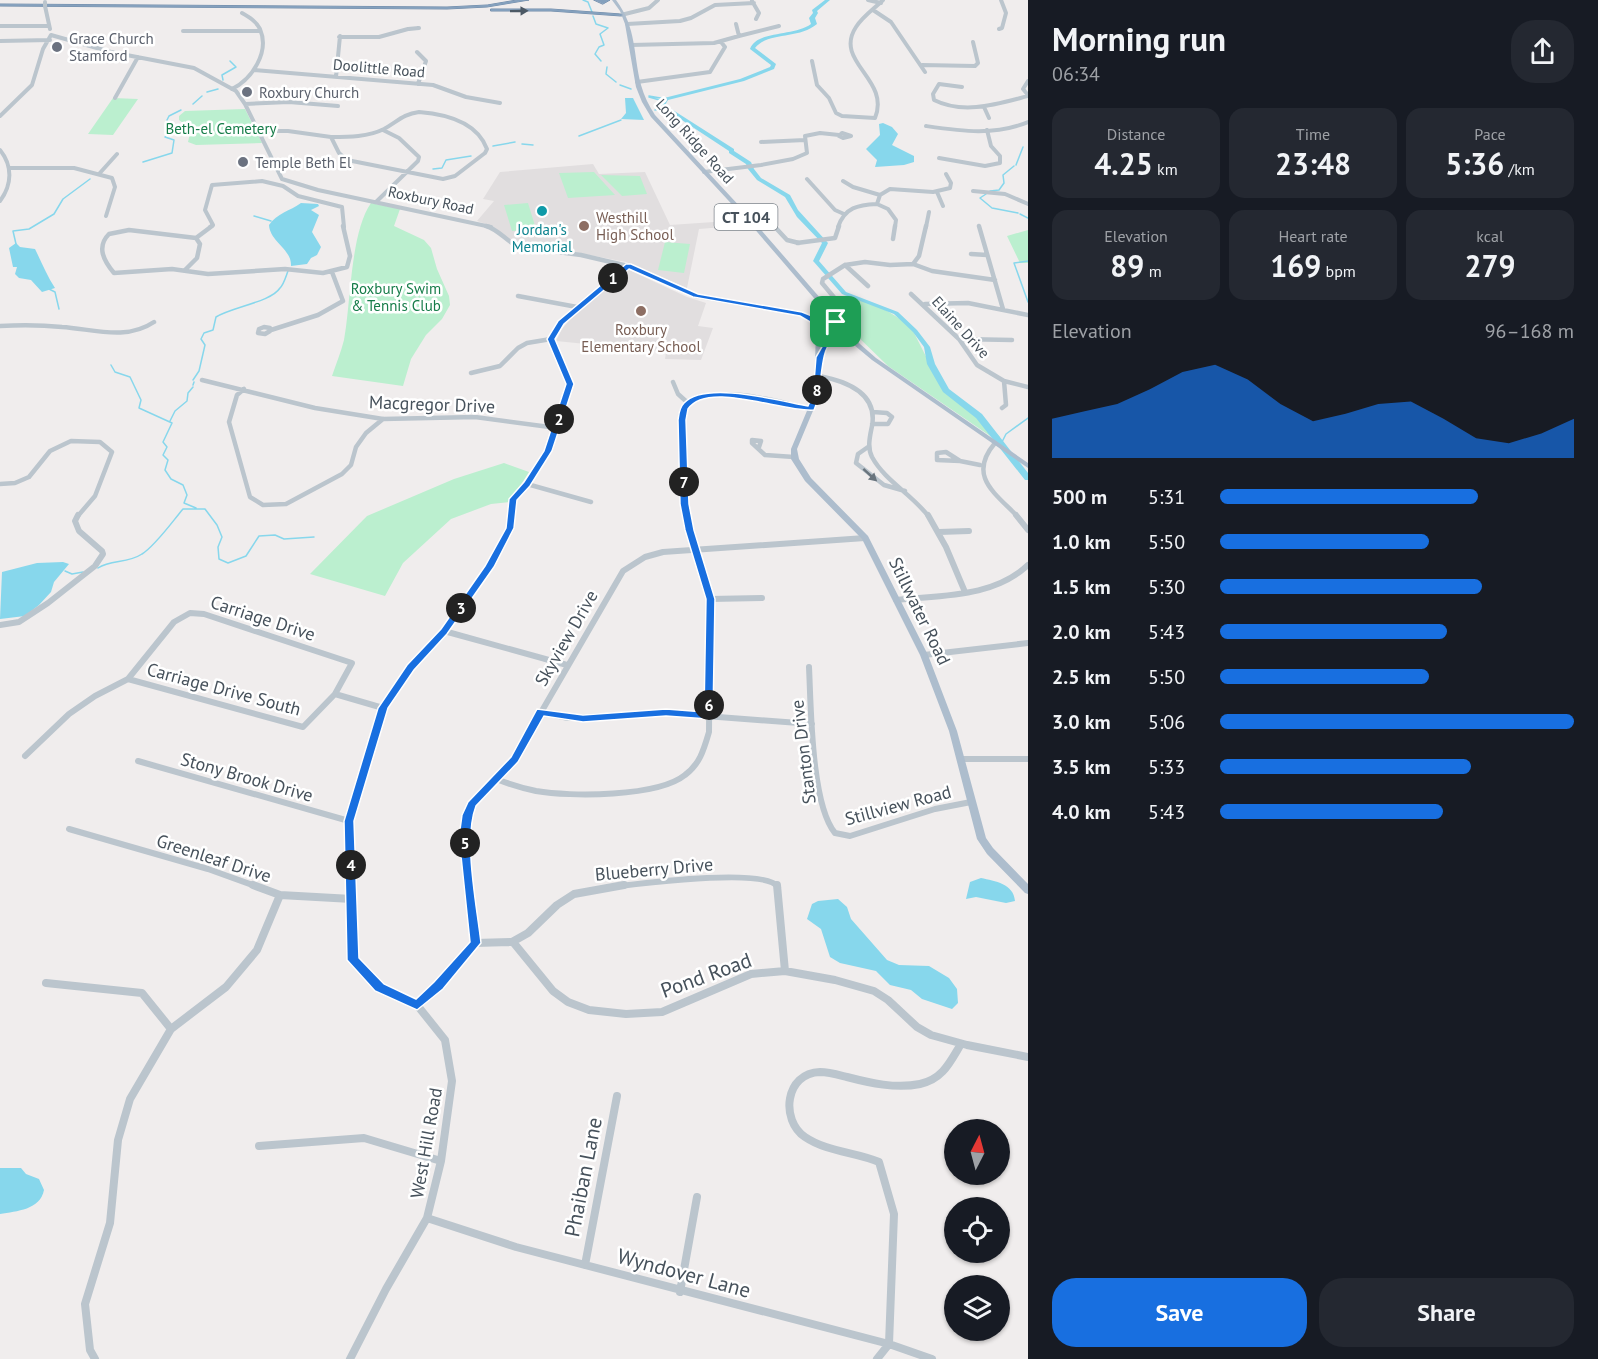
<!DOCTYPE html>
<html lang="en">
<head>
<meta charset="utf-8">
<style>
	body { margin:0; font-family:"PT Sans",sans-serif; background:#242831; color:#f1f3f6; height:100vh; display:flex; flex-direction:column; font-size:22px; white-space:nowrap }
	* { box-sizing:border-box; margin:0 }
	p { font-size:20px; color:#9ea1a6 }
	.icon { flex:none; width:33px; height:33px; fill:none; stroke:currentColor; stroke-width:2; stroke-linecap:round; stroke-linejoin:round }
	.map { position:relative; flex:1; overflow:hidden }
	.drawer { display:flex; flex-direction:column; background:#171b24; width:570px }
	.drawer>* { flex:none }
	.needle { width:39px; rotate:6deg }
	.buttons { position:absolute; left:944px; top:1119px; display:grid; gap:12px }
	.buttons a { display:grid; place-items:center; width:66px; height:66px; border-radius:50%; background:#171b24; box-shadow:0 2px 4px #0004; font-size:30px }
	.pin { position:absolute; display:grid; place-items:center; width:51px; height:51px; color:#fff; margin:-26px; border-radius:12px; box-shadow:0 3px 9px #0006 }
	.km { position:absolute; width:30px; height:30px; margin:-15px; border-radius:50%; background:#222; color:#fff; font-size:16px; line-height:30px; text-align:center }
	.round { display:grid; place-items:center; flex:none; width:63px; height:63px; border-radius:24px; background:#242831 }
	.headline { display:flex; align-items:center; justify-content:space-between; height:102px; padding:0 24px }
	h1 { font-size:33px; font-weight:700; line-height:45px }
	.figures { display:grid; grid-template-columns:repeat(3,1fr); gap:9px; height:102px; padding:6px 24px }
	.figures div { display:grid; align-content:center; border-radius:15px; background:#242831; text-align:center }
	.figures b { font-size:30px; font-weight:700 }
	.figures small { font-size:16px; font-weight:400 }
	.figures p { font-size:16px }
	.chart { height:168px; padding:12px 24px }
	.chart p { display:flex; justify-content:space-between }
	.chart svg { width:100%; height:108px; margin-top:6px; fill:#186fe0; opacity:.7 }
	.cta { display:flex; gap:12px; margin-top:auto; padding:12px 24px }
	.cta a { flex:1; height:69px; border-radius:24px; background:#186fe0; color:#fff; font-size:24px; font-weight:700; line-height:69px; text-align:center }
	.cta a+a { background:#242831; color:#f1f3f6 }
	ul { padding:0 24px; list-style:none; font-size:20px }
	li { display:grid; grid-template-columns:96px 72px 1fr; align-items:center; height:45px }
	li i { height:15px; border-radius:8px; background:#186fe0 }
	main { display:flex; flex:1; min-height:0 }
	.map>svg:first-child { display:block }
	.education { fill:#e1dedf }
	.green { fill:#bbefcf }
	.water { fill:#87d7ec }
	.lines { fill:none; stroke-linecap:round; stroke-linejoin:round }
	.stream { stroke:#87d7ec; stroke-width:1.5 }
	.river { fill:#87d7ec; fill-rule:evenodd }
	.highway-casing { stroke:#708ba9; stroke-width:1 }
	.minor-far3 { stroke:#bbc5cd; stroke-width:4 }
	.minor-far2 { stroke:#bbc5cd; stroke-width:4.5 }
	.minor-far1 { stroke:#bbc5cd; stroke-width:6 }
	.minor { stroke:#bbc5cd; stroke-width:8 }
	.major { fill:#adbdcd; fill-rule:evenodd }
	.highway { fill:#84a0bd; fill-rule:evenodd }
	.minor-bridge { stroke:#bbc5cd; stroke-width:4 }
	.oneway { fill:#4c5965 }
	.oneway2 { fill:#69747d }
	.route { fill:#186fe0; stroke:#fff; stroke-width:1.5; fill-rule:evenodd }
	.worship-dot { fill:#6b7280; stroke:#fff; stroke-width:2 }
	.culture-dot { fill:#0f9aa8; stroke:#fff; stroke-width:2 }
	.education-dot { fill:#8d6e63; stroke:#fff; stroke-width:2 }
	.labels { text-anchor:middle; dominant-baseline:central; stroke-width:5; stroke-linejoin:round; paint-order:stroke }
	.far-worship-label { font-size:15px; fill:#5b616d; stroke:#fff; text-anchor:start }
	.far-street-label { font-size:15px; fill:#46515b; stroke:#fff }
	.far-park-label { font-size:15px; fill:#167c49; stroke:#fff }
	.far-education-label { font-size:15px; fill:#785e54; stroke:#fff; text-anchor:start }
	.far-culture-label { font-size:15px; fill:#0d838f; stroke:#fff }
	.shield { fill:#fff; stroke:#7e858c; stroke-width:1.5 }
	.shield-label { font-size:16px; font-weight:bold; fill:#46515b }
	.street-label { font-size:18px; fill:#46515b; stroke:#fff }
	.near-street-label { font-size:21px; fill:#46515b; stroke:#fff }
</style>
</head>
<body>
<main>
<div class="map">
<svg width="1028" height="1359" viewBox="0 0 1028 1359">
	<rect width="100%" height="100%" fill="#f0eded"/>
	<path class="education" d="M593 164 599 174 645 172 670 225 743 220 748 225 699 229 687 288 626 262 579 253 523 247 511 242 492 226 477 221 494 201 483 199 500 172Z
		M627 269 687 297 706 303 698 326 713 328 701 360 665 359 666 352 556 341 562 329 573 316Z"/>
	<path class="green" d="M113 98 138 99 113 135 88 134Z
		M245 109 262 143 196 145 188 142 191 129 179 120V116L185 111Z
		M594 172 615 195 568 198 559 173Z
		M601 175 640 176 647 194 622 196Z
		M371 203 400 209 394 226 424 240 431 248 437 269 449 296 450 305 442 319 426 335 411 359 403 386 332 376C336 364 341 352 344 340 351 304 350 233 371 203Z
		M528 203 536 229 512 231 504 205Z
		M1028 230V263H1020L1007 236Z
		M665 242 690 244 684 273 658 270Z
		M847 295 879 306 910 325 942 388 972 408 1000 437 999 442 888 366 821 301Z
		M504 463 529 472 510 502 491 504 451 519 403 563 385 596 310 574 367 516 454 479Z"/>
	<path class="water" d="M625 98H633L644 120 621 119 626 113Z
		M883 123 892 127 898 134 892 145 914 156V162L904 165 875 167 877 160 866 149 880 135 879 124Z
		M301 203 318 204 319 206 311 210 319 215 312 232 321 247 317 255 311 258 307 264 291 266C292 249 270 242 269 225 277 213 290 211 301 203Z
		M16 243 20 247 35 249C42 263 47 276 55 288L42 292 31 280 19 278 15 274 17 267H13L9 248Z
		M63 562 69 564 54 582 51 592 39 605 25 616 0 619 2 572 37 563Z
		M981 878C995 881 1014 884 1015 901L1006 903 976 897 966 899 970 882Z
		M838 899 847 907 851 919 887 960 899 965 929 966 949 978 957 989 958 1003 952 1009 922 999 911 990 890 985 876 971 840 963 830 957 821 929 807 919 812 904 818 901Z
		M0 1168H21L26 1174 39 1179 44 1190C40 1210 17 1211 0 1214Z"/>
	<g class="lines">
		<path class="stream" d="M583 0 588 2 592 12
			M593 16 596 24 608 28 600 34 604 45 599 47 595 54 601 61
			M607 67 606 74 616 82
			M223 80 222 75 236 67 230 61
			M620 85 631 89
			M207 92 218 89
			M649 96 666 99
			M649 97 663 101
			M193 104 202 96
			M655 110 665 108
			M579 136 621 120
			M522 144 533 145
			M493 146 515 142
			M143 162 172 153 174 140 165 137 172 130 167 120 169 116 181 110
			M1016 165 1023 147
			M433 169 442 168 446 160 471 156
			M990 191 999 190 1004 183 1003 175 1014 166
			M986 194 980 198 992 208 1018 213
			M1020 214 1028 218
			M254 216 271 221
			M16 244 13 231 29 229 54 214 63 199 90 179
			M1028 261 1014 263 1028 302
			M49 289 55 292 59 309
			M111 365 115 372 130 377 141 400 139 408 172 423 163 442 167 447 163 455 168 460 165 470 171 479 183 485 187 495 184 503 196 508
			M193 380 199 371 205 345 201 339 204 333 213 330 216 317C232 307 271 302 280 288 284 284 286 276 288 271
			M193 385 194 382
			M170 421 175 411 187 401 188 393 193 387
			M1002 442 1006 434 1028 418
			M98 568C111 559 127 564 142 554 155 546 172 522 183 509H205L217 525 222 537 218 547 219 559 228 563 246 556 259 536 275 535 284 539 314 537
			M65 571 72 574 83 572"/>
		<path class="river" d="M825 0H830L817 11 818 13 815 18 817 24C798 40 769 31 755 48L776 64 774 69 744 81 668 100 665 105 734 149V151L751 162 754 169 761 178 790 195 798 210 828 243 819 261 846 292 898 312 917 330 930 347 935 364 949 389 982 414 1028 473V480H1025L976 418 943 392 927 364 924 347 913 332 894 314 842 294 814 262 813 261 822 243 797 217 785 197 757 180 748 169 746 164 729 153V151L659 105 664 98 740 79 770 67 771 65 750 49C757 30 793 37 811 24L809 18 813 13 812 10Z"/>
		<g class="highway-casing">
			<path id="highway" d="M517 0H529L487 7 447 9 0 6V4L447 7 487 5Z
				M594 0H610L603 4Z
				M491 9H551L621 14 623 15 621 16 551 11H491Z"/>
		</g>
		<path class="minor-far3" d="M868 0 881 3
			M752 1 759 13 756 19
			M45 6 50 29
			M873 10 891 22 925 72
			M621 15 649 8 658 0
			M627 24 680 21 691 18 715 5 754 3
			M0 26H49
			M999 29 1002 28 1006 13 1001 0
			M183 31H260
			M51 35 111 52 194 68 236 91 245 104 282 179 318 190 491 227
			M739 36 779 26
			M339 37H379L408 29 419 28 409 29
			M0 41 50 40
			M631 45 714 43 739 36 736 24
			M417 52 426 61 418 84
			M812 61 817 85 829 98 836 113 842 116 875 118C891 79 833 62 856 27 863 16 874 9 883 0
			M922 65 975 66 978 63 973 42
			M254 70 433 85 466 97 500 103
			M336 77 340 36
			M1028 81 1023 89 1028 95
			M637 82 710 72 725 47 721 42
			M962 87 939 84 933 94 934 100C964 115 997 104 1028 96
			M232 89C252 79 270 52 260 29 256 21 249 17 242 13
			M115 98 138 57
			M245 104 289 102 338 106
			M984 107 989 118
			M419 112C445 114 477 122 487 149L485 153 455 176 443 179 347 160 339 153 331 137C349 137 368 137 384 129 397 122 403 114 419 112Z
			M0 116 32 85 43 49 51 35
			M926 126C961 131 995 136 1028 122
			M259 131H288L331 137
			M842 133 851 136 843 138 839 136Z
			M761 142 805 140
			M0 150C13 166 12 185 0 201
			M939 158 985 166 1000 163V156L991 146 987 130
			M9 168H74L112 178 115 187 106 216
			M704 172 761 165 793 159 807 153 805 136 820 133 839 135
			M99 174 117 154
			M807 179 835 210 844 214
			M843 181 853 187 880 195
			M973 191 1005 194 1028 204
			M937 192 943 206
			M376 202 418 161 419 157 399 138 383 130
			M877 204 888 209 896 220 895 227
			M754 225 772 224 775 227
			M210 227 213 225 205 210 212 185 262 181 283 186 298 196 342 207 344 227
			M838 227C845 207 858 205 877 204L880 195 890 189 933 192 950 188 951 183 946 174
			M926 227 929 212"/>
		<path class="minor-far2" d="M212 226 196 238 129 230 109 234C96 247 104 261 114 273L172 269 208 274 285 269 323 273 347 267 350 256 343 226
			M486 226C498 229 507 242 519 247L581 255 628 266 696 296 802 314 815 320 822 327
			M774 226 787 240 799 243
			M979 226 1003 309
			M893 239 895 226
			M797 243 835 238 839 226
			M971 254 987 255
			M913 264 919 256 926 226
			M845 265 868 286
			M185 270 197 258 200 244 196 238
			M911 294 959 339 977 365 1004 381 1028 387
			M518 296 577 307
			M925 304 968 303 1028 315
			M836 322 846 318 848 314 822 283 823 279 845 265 865 262 890 265 913 264 932 271 995 280
			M0 326C21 325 41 325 62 327 93 329 126 341 154 322
			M264 327 270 328V331L265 334 258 333 259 329Z
			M271 330 318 315 343 301 332 272
			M959 339 1012 340
			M471 373 500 366 518 348 527 343 551 339
			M819 376C846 381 878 393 872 426 870 436 867 447 872 457 885 481 913 495 929 517
			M202 380 315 408 383 419 475 417 557 428
			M673 382 678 394 688 403
			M244 389 237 395 229 422 250 497 263 505 286 504 342 474 351 465 356 447 366 433 383 419
			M1002 408 1006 405 1004 381
			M872 424H888L892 417 887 413 873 412
			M995 443C967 476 995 493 1018 517
			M759 447 761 441 752 440V443L765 455 794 457
			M868 447 858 454 856 463 884 485 905 491
			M946 452 960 461 937 460V453Z
			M960 461 980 465
			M0 484 15 483 29 477 50 451 71 441 100 442 112 452 95 496 77 517
			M527 484 591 502
			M511 517 513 499 527 484 548 451 570 384 551 339 561 322 628 266
			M688 517 684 504 682 420 688 403C724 384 773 401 811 409"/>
		<path class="minor-far1" d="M928 515 946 547 965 592
			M1016 515 1028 530
			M939 532 969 531
			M710 599 762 598
			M896 600C941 595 993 598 1028 565
			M190 613 204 614 352 663 335 694 303 727 128 679 174 622Z
			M0 625 19 622 48 603 95 566 103 554 102 551 79 531 75 521 78 515
			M444 631 567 665
			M924 655 1028 643
			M809 667C811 706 811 804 835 833L850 836 935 809 971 802
			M335 694 383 708
			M541 712 568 718 666 713 812 724
			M25 756 69 714 95 696 128 679
			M961 759H1028
			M138 761 349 821
			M496 779C509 784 522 788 536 791 570 797 658 797 685 775 700 764 704 749 709 732L710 599 687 515
			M69 829 208 869 258 887
			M351 887 349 821 383 708 411 668 444 631 489 567 510 528 511 515
			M469 887 464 837 471 804 514 759 623 571 645 557 663 552 865 538
			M611 887C637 884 765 867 778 887"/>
		<path class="minor" d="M253 885 280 895 352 899
			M469 885 475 943
			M777 885 785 971
			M513 942 553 991 568 1002 589 1010 626 1014 662 1012 751 974 785 971 835 980 874 991 888 1000 917 1027 931 1035 967 1045 1028 1057
			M46 983 142 993 171 1029
			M417 1005 439 986 475 943 512 942 528 933 557 905 574 894 624 885
			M259 1146 364 1138 441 1161
			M427 1218 516 1247 889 1344 932 1359
			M585 1265 617 1096
			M680 1292 697 1197
			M95 1359 90 1350 85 1304 110 1223 118 1140 130 1099 171 1029 226 987 257 950 280 895
			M350 1359 386 1289 427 1218 441 1161 452 1081 445 1040 417 1005 379 987 353 960 351 885
			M877 1359 889 1344 894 1214 879 1162C856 1152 827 1152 805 1137 780 1120 785 1073 820 1072 829 1072 839 1075 847 1077 870 1083 896 1089 920 1084 943 1079 950 1062 961 1044"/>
		<path class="major" d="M612 0H616C637 28 633 54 641 85 644 96 649 106 655 115L756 224 860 344 876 358 1028 463V468L872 360 854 345 832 340 821 358 820 394 797 449 799 459 811 478 868 536 928 655 957 731 986 838 993 848 1028 884V894L1025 893 987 854 977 839 949 731 920 655 862 539 805 481 791 459V449L814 394 816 331 820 326H824L831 336 850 340 752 226 651 117 642 102 636 87 625 24 620 11ZM822 338 826 339 822 346Z"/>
		<use href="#highway" class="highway"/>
		<path class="minor-bridge" d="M45 2V6"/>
	</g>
	<defs><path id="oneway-solid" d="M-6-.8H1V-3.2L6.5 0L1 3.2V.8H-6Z" transform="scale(1.5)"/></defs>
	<use class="oneway" href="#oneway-solid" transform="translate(519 11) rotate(-1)"/>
	<use class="oneway2" href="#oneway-solid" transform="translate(870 475) rotate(42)"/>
	<path class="route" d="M626 264H631L698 294 802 312 817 318 823 324 839 320 850 333C845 336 837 337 832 341 819 351 823 392 814 410 784 413 708 380 688 409L686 420 689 504 694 530 715 599 713 716 708 719 666 716 583 722 544 716 518 762 476 806C463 840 477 906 481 943L443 989 417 1010 375 991 347 960 344 821 378 708 407 665 441 629 485 566 506 528 509 499 524 482 544 451 566 384 547 339 558 321ZM629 269 693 297 800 316 822 329 835 325 841 332 827 338 816 357 813 394 808 406C780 401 705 380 684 403 679 408 679 414 678 420L680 504 685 530 706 599 704 712 666 709 583 715 537 709 511 757 468 802 462 815 459 837 470 942 434 982 416 999 384 984 359 958 354 821 388 708 414 670 447 634 494 567 514 528 517 500 530 486 552 451 574 384 555 339 564 324Z"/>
	<g class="worship-dot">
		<circle cx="57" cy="47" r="6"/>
		<circle cx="247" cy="92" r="6"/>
		<circle cx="243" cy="162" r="6"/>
	</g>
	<circle class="culture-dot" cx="542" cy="211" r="6"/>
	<g class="education-dot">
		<circle cx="584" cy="226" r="6"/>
		<circle cx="641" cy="311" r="6"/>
	</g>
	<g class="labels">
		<g class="far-worship-label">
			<text x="69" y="38">Grace Church<tspan x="69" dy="17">Stamford</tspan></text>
			<text x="259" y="92">Roxbury Church</text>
			<text x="255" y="162">Temple Beth El</text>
		</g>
		<g class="far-street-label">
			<text transform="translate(379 68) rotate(5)">Doolittle Road</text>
			<text transform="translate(695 141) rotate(48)">Long Ridge Road</text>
			<text transform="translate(431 200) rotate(12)">Roxbury Road</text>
			<text transform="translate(961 327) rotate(48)">Elaine Drive</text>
		</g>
		<g class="far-park-label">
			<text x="221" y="128">Beth-el Cemetery</text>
			<text x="396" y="288">Roxbury Swim<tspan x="396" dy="17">&amp; Tennis Club</tspan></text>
		</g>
		<g class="far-education-label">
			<text x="596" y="217">Westhill<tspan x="596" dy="17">High School</tspan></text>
			<text x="641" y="329" text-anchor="middle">Roxbury<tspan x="641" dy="17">Elementary School</tspan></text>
		</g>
		<g class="far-culture-label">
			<text x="542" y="229">Jordan's<tspan x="542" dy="17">Memorial</tspan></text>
		</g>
		<rect class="shield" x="714.5" y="204" width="63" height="26" rx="4.5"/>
		<g class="shield-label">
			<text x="746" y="217">CT 104</text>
		</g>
		<g class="street-label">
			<text transform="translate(432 404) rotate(2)">Macgregor Drive</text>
			<text transform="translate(920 611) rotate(64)">Stillwater Road</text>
			<text transform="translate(263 618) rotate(18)">Carriage Drive</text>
			<text transform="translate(566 638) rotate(-60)">Skyview Drive</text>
			<text transform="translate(224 689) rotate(15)">Carriage Drive South</text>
			<text transform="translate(803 752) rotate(-97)">Stanton Drive</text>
			<text transform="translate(247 777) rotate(16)">Stony Brook Drive</text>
			<text transform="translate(898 805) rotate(-15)">Stillview Road</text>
			<text transform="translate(214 858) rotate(18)">Greenleaf Drive</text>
			<text transform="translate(654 869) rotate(-5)">Blueberry Drive</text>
			<text transform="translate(426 1143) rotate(-80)">West Hill Road</text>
		</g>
		<g class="near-street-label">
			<text transform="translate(706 975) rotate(-20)">Pond Road</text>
			<text transform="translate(583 1177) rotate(-79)">Phaiban Lane</text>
			<text transform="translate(684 1273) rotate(15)">Wyndover Lane</text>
		</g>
	</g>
</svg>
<div class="buttons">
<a><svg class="needle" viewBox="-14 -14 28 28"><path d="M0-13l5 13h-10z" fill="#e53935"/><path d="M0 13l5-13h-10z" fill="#9ea1a6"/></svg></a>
<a><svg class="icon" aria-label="locate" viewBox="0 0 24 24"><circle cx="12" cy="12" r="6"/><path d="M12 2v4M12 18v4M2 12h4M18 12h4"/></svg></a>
<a><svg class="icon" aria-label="layers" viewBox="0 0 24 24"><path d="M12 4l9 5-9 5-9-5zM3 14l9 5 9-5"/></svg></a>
</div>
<div class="pin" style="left:836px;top:322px;background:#1e9e55"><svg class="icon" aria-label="arrive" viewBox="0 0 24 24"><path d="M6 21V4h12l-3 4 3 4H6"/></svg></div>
<b class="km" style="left:613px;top:278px">1</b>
<b class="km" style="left:559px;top:419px">2</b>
<b class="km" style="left:461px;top:608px">3</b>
<b class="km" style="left:351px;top:865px">4</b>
<b class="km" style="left:465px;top:843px">5</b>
<b class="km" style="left:709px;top:705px">6</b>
<b class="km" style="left:684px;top:482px">7</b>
<b class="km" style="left:817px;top:390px">8</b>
</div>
<section class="drawer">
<div class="headline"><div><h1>Morning run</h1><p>06:34</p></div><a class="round"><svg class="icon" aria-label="share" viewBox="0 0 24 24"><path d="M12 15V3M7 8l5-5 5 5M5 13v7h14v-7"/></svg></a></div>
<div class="figures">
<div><p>Distance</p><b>4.25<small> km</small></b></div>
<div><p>Time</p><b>23:48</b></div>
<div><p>Pace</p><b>5:36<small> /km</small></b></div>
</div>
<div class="figures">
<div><p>Elevation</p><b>89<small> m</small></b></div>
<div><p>Heart rate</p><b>169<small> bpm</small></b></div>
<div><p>kcal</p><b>279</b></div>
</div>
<div class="chart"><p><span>Elevation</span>96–168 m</p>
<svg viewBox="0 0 160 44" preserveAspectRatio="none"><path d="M0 44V28L10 25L20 22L30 16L40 9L50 6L60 12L70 22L80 29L90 26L100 22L110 21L120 28L130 36L140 38L150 34L160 28V44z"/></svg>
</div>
<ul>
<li><b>500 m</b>5:31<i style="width:73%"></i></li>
<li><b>1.0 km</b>5:50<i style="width:59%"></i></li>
<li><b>1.5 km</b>5:30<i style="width:74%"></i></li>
<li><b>2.0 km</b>5:43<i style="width:64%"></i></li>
<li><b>2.5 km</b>5:50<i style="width:59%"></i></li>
<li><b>3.0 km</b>5:06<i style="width:100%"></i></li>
<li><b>3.5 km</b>5:33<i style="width:71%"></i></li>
<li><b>4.0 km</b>5:43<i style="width:63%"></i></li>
</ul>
<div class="cta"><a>Save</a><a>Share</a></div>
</section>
</main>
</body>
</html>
